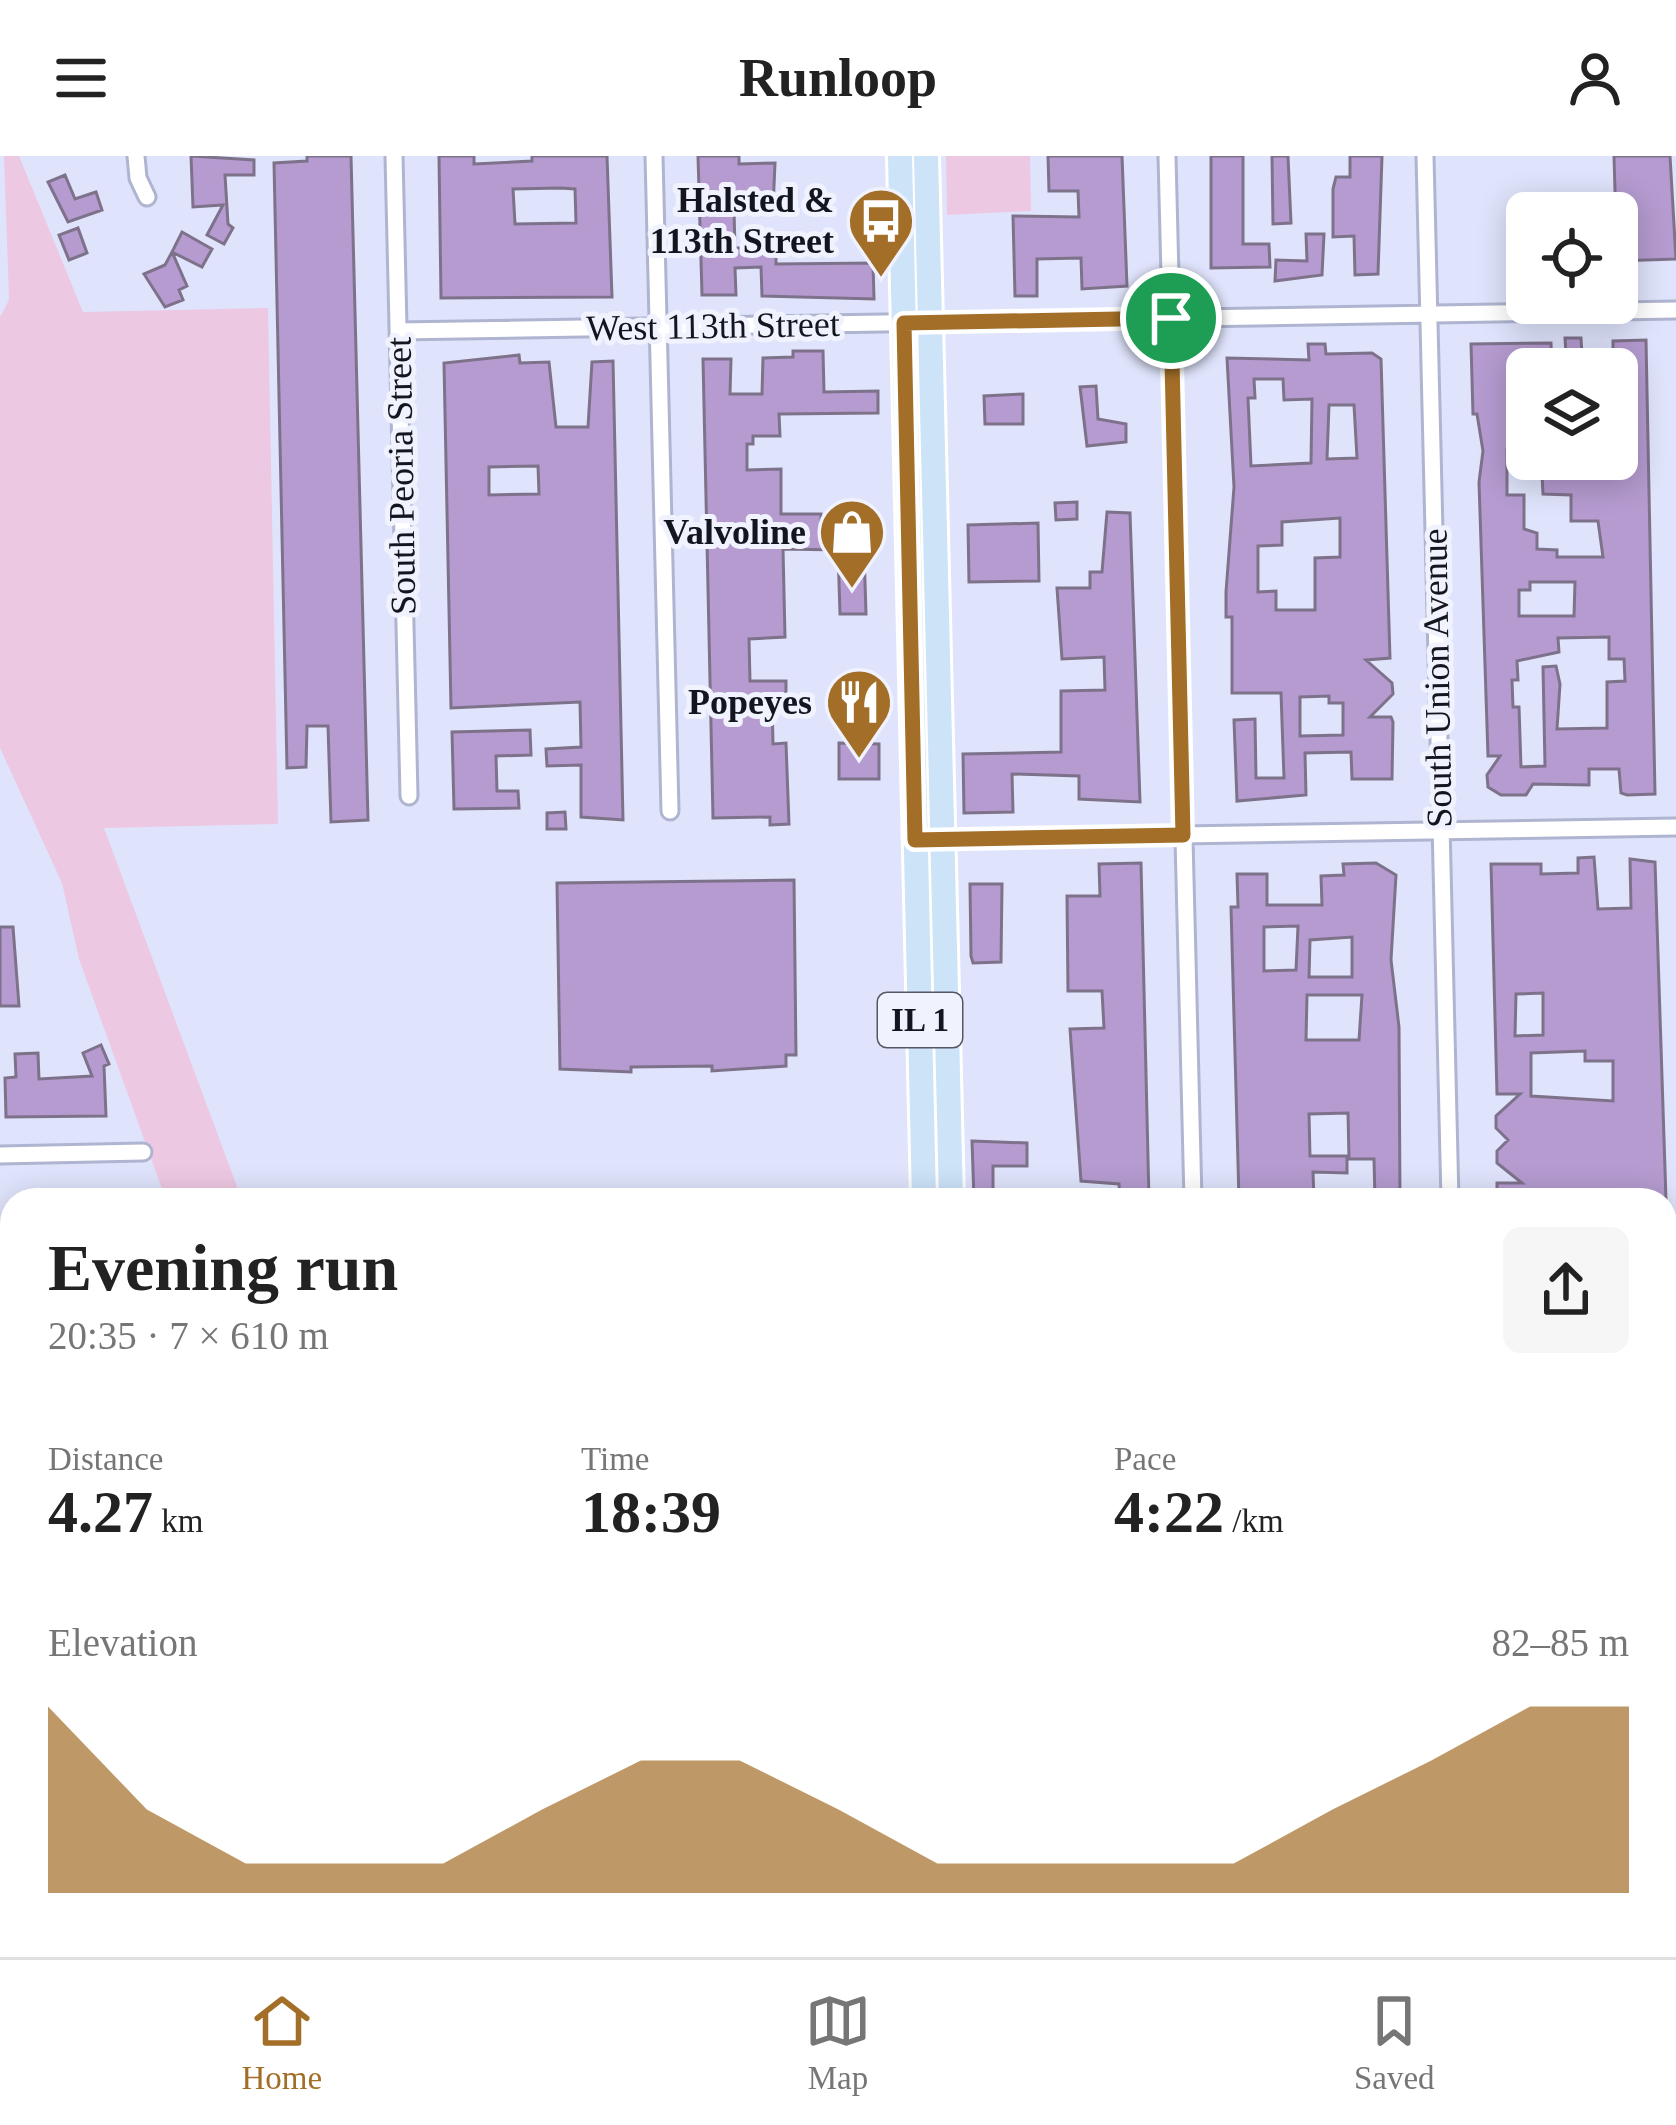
<!DOCTYPE html>
<html lang="en">
<head>
<meta charset="utf-8">
<style>
	body { margin:0; font-family:"Times New Roman",serif; background:#f6f6f6; color:#222; height:100vh; display:flex; flex-direction:column; font-size:45px; white-space:nowrap }
	* { box-sizing:border-box; margin:0 }
	p { font-size:39px; color:#767676 }
	.icon { flex:none; width:66px; height:66px; fill:none; stroke:currentColor; stroke-width:2; stroke-linecap:round; stroke-linejoin:round }
	.map { position:relative; flex:1; overflow:hidden }
	.drawer { position:absolute; left:0px; top:1032px; width:1677px; height:771px; display:flex; flex-direction:column; background:#fff; border-radius:36px 36px 0 0; box-shadow:0 6px 30px #0003 }
	.drawer>* { flex:none }
	.tools { position:absolute; left:1506px; top:36px; display:grid; gap:24px }
	.tools a { display:grid; place-items:center; width:132px; height:132px; border-radius:18px; background:#fff; box-shadow:0 6px 30px #0003; font-size:60px }
	.pin { position:absolute; display:grid; place-items:center; width:102px; height:102px; color:#fff; margin:-51px; border:6px solid #fff; border-radius:50%; box-shadow:0 3px 12px #0007 }
	.round { display:grid; place-items:center; flex:none; width:126px; height:126px; border-radius:18px; background:#f6f6f6 }
	.headline { display:flex; align-items:center; justify-content:space-between; height:204px; padding:0 48px }
	h1 { font-size:66px; font-weight:800; line-height:90px }
	.figures { display:grid; grid-template-columns:repeat(3,1fr); gap:18px; height:204px; padding:12px 48px }
	.figures div { display:grid; align-content:center }
	.figures b { font-size:60px; font-weight:800 }
	.figures small { font-size:33px; font-weight:400 }
	.figures p { font-size:33px }
	.chart { height:336px; padding:24px 48px }
	.chart p { display:flex; justify-content:space-between }
	.chart svg { width:100%; height:216px; margin-top:12px; fill:#a36e27; opacity:.7 }
	header { display:flex; justify-content:space-between; align-items:center; height:156px; padding:0 48px; background:#fff; font-size:54px; font-weight:800 }
	.menu { display:flex; justify-content:space-around; align-items:center; height:168px; border-top:3px solid #e0e0e0; background:#fff; font-size:33px; color:#767676 }
	.menu a { display:grid; justify-items:center; gap:6px }
	.menu .current { color:#a36e27 }
	.map>svg:first-child { display:block }
	.green { fill:#edc8e2 }
	.building { fill:#b59bd0; stroke:#7e728b; stroke-width:3; fill-rule:evenodd }
	.lines { fill:none; stroke-linecap:round; stroke-linejoin:round }
	.minor-casing { stroke:#afb4d0; stroke-width:21 }
	.tertiary-casing { stroke:#afb4d0; stroke-width:24 }
	.primary-casing { stroke:#fff; stroke-width:30 }
	.minor { stroke:#fff; stroke-width:15 }
	.tertiary { stroke:#fff; stroke-width:18 }
	.primary { stroke:#cce3f8; stroke-width:24 }
	.route-casing { stroke:#fff; stroke-width:24 }
	.route { stroke:#a36e27; stroke-width:15 }
	.labels { text-anchor:middle; dominant-baseline:central; stroke-width:10; stroke-linejoin:round; paint-order:stroke }
	.shield { fill:#f0f2fe; stroke:#555762; stroke-width:3 }
	.shield-label { font-size:33px; font-weight:bold; fill:#13151f }
	.poi-label { font-size:36px; font-weight:bold; fill:#13151f; stroke:#f0f2fe; text-anchor:end }
	.street-label { font-size:36px; fill:#13151f; stroke:#f0f2fe }
</style>
</head>
<body>
<header><svg class="icon" aria-label="menu" viewBox="0 0 24 24"><path d="M4 6h16M4 12h16M4 18h16"/></svg>Runloop<svg class="icon" aria-label="person" viewBox="0 0 24 24"><circle cx="12" cy="8" r="4"/><path d="M4 21q1-7 8-7t8 7"/></svg></header>
<div class="map">
<svg width="1676" height="1801" viewBox="0 0 1676 1801">
	<rect width="100%" height="100%" fill="#dfe4fc"/>
	<path class="green" d="M4 0H19L83 156 268 152 278 668 104 672 242 1044H166L79 803 62 727 0 592V161L9 144Z
		M946 0H1030L1031 55 947 59Z
		M447 1791H503L506 1801H450Z"/>
	<path class="building" d="M191 0 254 4V19H225L228 68 233 72 224 88 207 79 223 49 193 51Z
		M307 0H351L368 664 331 666 328 570H307L306 611 287 612 274 7 307 5Z
		M439 0H474V8L532 5V0H607L612 141 441 142ZM560 32 575 33 576 67 515 68 513 33Z
		M698 0H739V8L775 7 773 53 734 54 735 92 776 91V108L873 107 874 143 762 140 761 111 735 112 736 139H702Z
		M1048 0H1122L1127 130 1082 133 1081 102 1037 103V140H1015L1013 60 1079 61 1078 35H1049Z
		M1211 0H1243V88H1269L1270 111 1211 112Z
		M1272 0H1288L1291 67 1273 68Z
		M1350 0H1382L1378 118 1355 119 1354 80 1333 81V33L1336 21H1350Z
		M1614 0H1670L1676 103 1617 105Z
		M65 19 75 43 96 36 102 54 68 66 48 26Z
		M78 72 87 97 69 104 59 79Z
		M182 76 212 93 202 111 172 96Z
		M1306 78H1324L1322 119 1275 125 1276 104 1307 105Z
		M172 96 187 130 179 134 183 144 165 151 144 118 165 109Z
		M1565 182H1581L1582 199H1566Z
		M1646 184 1655 638 1627 639 1621 637 1619 613H1589V629L1533 628 1526 639H1501L1488 631 1487 619 1500 600H1488L1479 326 1483 295 1477 258H1473L1471 188 1551 187 1552 213H1513L1509 280H1527V291L1507 294V339H1524V373L1537 377V393L1557 394V401H1603L1598 365H1571V339L1543 338 1542 319 1571 318 1570 303H1617L1618 208H1613V185ZM1530 426H1575L1574 460H1519V434H1530ZM1609 481V503H1624L1625 525 1607 526V572L1557 573 1560 528 1556 510 1543 511 1545 610 1521 611 1519 551H1513L1512 524H1518L1517 505 1559 496 1558 482Z
		M1308 188H1325L1326 198 1372 197 1381 203 1390 502 1366 504 1392 527 1393 538 1370 561H1391L1393 566 1392 623H1352L1351 596 1305 597 1306 639 1237 645 1234 564 1255 563 1256 622H1284L1281 537H1232V461H1226V436L1234 331 1227 202 1309 204ZM1254 223H1283L1284 244 1312 243 1311 307 1251 310 1248 242H1255ZM1329 249H1354L1357 302 1327 303ZM1340 362V401L1315 402V454H1276V435L1258 436V390L1282 389V366ZM1329 540V547H1343V579L1300 580V541Z
		M793 195H823L824 236 878 235V257L779 258 780 280H753V288H747V314L781 313V358H821V365H848V356L876 355 877 393H864L866 458H840L838 394 783 393 785 481 749 483 750 525H786V543H772L773 588 786 587 789 668 770 669V661L713 662 703 203H731L730 238H762L763 202 793 201Z
		M519 199 520 207 549 206 556 271H588L592 206 613 205 623 664 581 661V609L547 610 546 593 581 591 580 546 451 552 444 207ZM538 310 539 338 489 339V311Z
		M1096 230 1098 263 1126 268V286L1087 290 1080 231Z
		M1023 238V268H985L984 240Z
		M1077 346V363L1056 364 1055 347Z
		M1107 356 1130 357 1140 646 1079 643V620L1012 618 1013 656 964 657 963 598 1061 596V535L1105 534 1104 501 1062 503 1057 432H1090V416H1102Z
		M1038 367 1039 425 969 426 968 369Z
		M530 574 531 599 496 600 497 635H518L519 652 454 653 452 576Z
		M839 587 879 588V623H839Z
		M565 656 566 673H547V657Z
		M1594 701 1598 753 1631 752 1630 703 1655 706 1666 1044H1497V1027H1522L1497 1007V995L1508 984 1496 972V960L1520 938H1497L1491 708H1541V718L1578 717V702ZM1543 837V879L1515 880 1516 838ZM1585 895V905H1613V945L1531 940V897Z
		M1141 707 1149 1044H1120L1119 1028 1081 1025 1070 873 1104 872 1102 835H1068L1067 740H1100L1099 708Z
		M1376 707 1396 719 1391 804 1399 871 1400 1044H1375L1374 1003H1349L1348 957 1309 958 1310 1000H1347V1017L1313 1016 1314 1044H1239L1231 751H1238L1237 718H1267V749H1322L1321 720 1344 719 1343 708ZM1298 770 1296 814 1264 815V771ZM1352 781V821H1309L1310 784ZM1307 839H1362L1359 884H1306Z
		M794 724 796 899H786V910L712 915V910L631 911V916L560 913 557 727Z
		M970 728H1002L1001 806 973 807 971 800Z
		M0 771H13L19 850H0Z
		M101 889 109 908 104 910 106 960 6 961 5 922 16 921 15 898 38 897 39 923 92 920 83 897Z
		M972 985 1027 987V1010H993V1044H974Z"/>
	<g class="lines">
		<g class="minor-casing">
			<path id="minor" d="M136 0 138 22 147 41
				M394 0 409 640
				M654 0 670 655
				M1167 0 1193 1044
				M1425 0 1450 1044
				M398 175 1676 154
				M935 683 1676 671
				M0 999 143 996
				M0 1439 12 1438
				M1665 1491H1676
				M0 1616H12
				M0 1790H12
				M339 1791 343 1801
				M1322 1791V1801
				M1638 1801 1676 1800"/>
		</g>
		<g class="tertiary-casing">
			<path id="tertiary" d="M1665 1188 1676 1187
				M0 1217 12 1216"/>
		</g>
		<g class="primary-casing">
			<path id="primary" d="M900 0 924 1044
				M926 0 951 1044
				M942 1791V1801
				M969 1791V1801"/>
		</g>
		<use href="#minor" class="minor"/>
		<use href="#tertiary" class="tertiary"/>
		<use href="#primary" class="primary"/>
	</g>
	<g class="lines">
		<g class="route-casing">
			<path id="route" d="M1171 162 1183 679 915 684 904 167Z"/>
		</g>
		<use href="#route" class="route"/>
	</g>
	<defs>
		<g id="bus-pin" transform="scale(3.45)"><path d="M0 17L-7.5 6A9.5 9.5 0 1 1 7.5 6Z" fill="#a36e27" stroke="#f0f2fe"/><path d="M-5-6H5V4H4V6H2V4H-2V6H-4V4H-5ZM-3.5-4V0h7V-4ZM-3.5 1.2v1.5H-2V1.2ZM2 1.2v1.5H3.5V1.2Z" fill="#fff"/></g>
		<g id="shop-pin" transform="scale(3.45)"><path d="M0 17L-7.5 6A9.5 9.5 0 1 1 7.5 6Z" fill="#a36e27" stroke="#f0f2fe"/><path d="M-5-2.5h2.3a2.7 3.5 0 0 1 5.4 0H5L5.5 6h-11ZM-1.5-2.5h3a1.5 2.3 0 0 0-3 0Z" fill="#fff"/></g>
		<g id="restaurant-pin" transform="scale(3.45)"><path d="M0 17L-7.5 6A9.5 9.5 0 1 1 7.5 6Z" fill="#a36e27" stroke="#f0f2fe"/><path d="M-5-6h1v4h1v-4h1v4h1v-4h1v5L-1.5 .5V6h-2V.5L-5-1ZM5-6V6H3V1.5H1.5Q1.5-4 5-6Z" fill="#fff"/></g>
	</defs>
	<g fill-rule="evenodd">
		<use href="#bus-pin" x="881" y="65"/>
		<use href="#shop-pin" x="852" y="376"/>
		<use href="#restaurant-pin" x="859" y="546"/>
	</g>
	<g class="labels">
		<rect class="shield" x="878" y="837" width="84" height="54" rx="9"/>
		<g class="shield-label">
			<text x="920" y="864">IL 1</text>
		</g>
		<g class="poi-label">
			<text x="834" y="44">Halsted &amp;<tspan x="834" dy="41">113th Street</tspan></text>
			<text x="806" y="376">Valvoline</text>
			<text x="812" y="546">Popeyes</text>
		</g>
		<g class="street-label">
			<text transform="translate(713 170) rotate(-1)">West 113th Street</text>
			<text transform="translate(401 320) rotate(-91)">South Peoria Street</text>
			<text transform="translate(1437 522) rotate(-91)">South Union Avenue</text>
		</g>
	</g>
</svg>
<div class="tools">
<a><svg class="icon" aria-label="locate" viewBox="0 0 24 24"><circle cx="12" cy="12" r="6"/><path d="M12 2v4M12 18v4M2 12h4M18 12h4"/></svg></a>
<a><svg class="icon" aria-label="layers" viewBox="0 0 24 24"><path d="M12 4l9 5-9 5-9-5zM3 14l9 5 9-5"/></svg></a>
</div>
<div class="pin" style="left:1171px;top:162px;background:#1e9e55"><svg class="icon" aria-label="arrive" viewBox="0 0 24 24"><path d="M6 21V4h12l-3 4 3 4H6"/></svg></div>
<section class="drawer">
<div class="headline"><div><h1>Evening run</h1><p>20:35 · 7 × 610 m</p></div><a class="round"><svg class="icon" aria-label="share" viewBox="0 0 24 24"><path d="M12 15V3M7 8l5-5 5 5M5 13v7h14v-7"/></svg></a></div>
<div class="figures">
<div><p>Distance</p><b>4.27<small> km</small></b></div>
<div><p>Time</p><b>18:39</b></div>
<div><p>Pace</p><b>4:22<small> /km</small></b></div>
</div>
<div class="chart"><p><span>Elevation</span>82–85 m</p>
<svg viewBox="0 0 160 44" preserveAspectRatio="none"><path d="M0 44V6L10 27L20 38L30 38L40 38L50 27L60 17L70 17L80 27L90 38L100 38L110 38L120 38L130 27L140 17L150 6L160 6V44z"/></svg>
</div>
</section>
</div>
<nav class="menu">
<a class="current"><svg class="icon" aria-label="home" viewBox="0 0 24 24"><path d="M3 11l9-7 9 7M6 9v11h12V9"/></svg>Home</a>
<a><svg class="icon" aria-label="map" viewBox="0 0 24 24"><path d="M3 6l6-2 6 2 6-2v14l-6 2-6-2-6 2zM9 4v14M15 6v14"/></svg>Map</a>
<a><svg class="icon" aria-label="saved" viewBox="0 0 24 24"><path d="M7 4h10v16l-5-4-5 4z"/></svg>Saved</a>
</nav>
</body>
</html>
